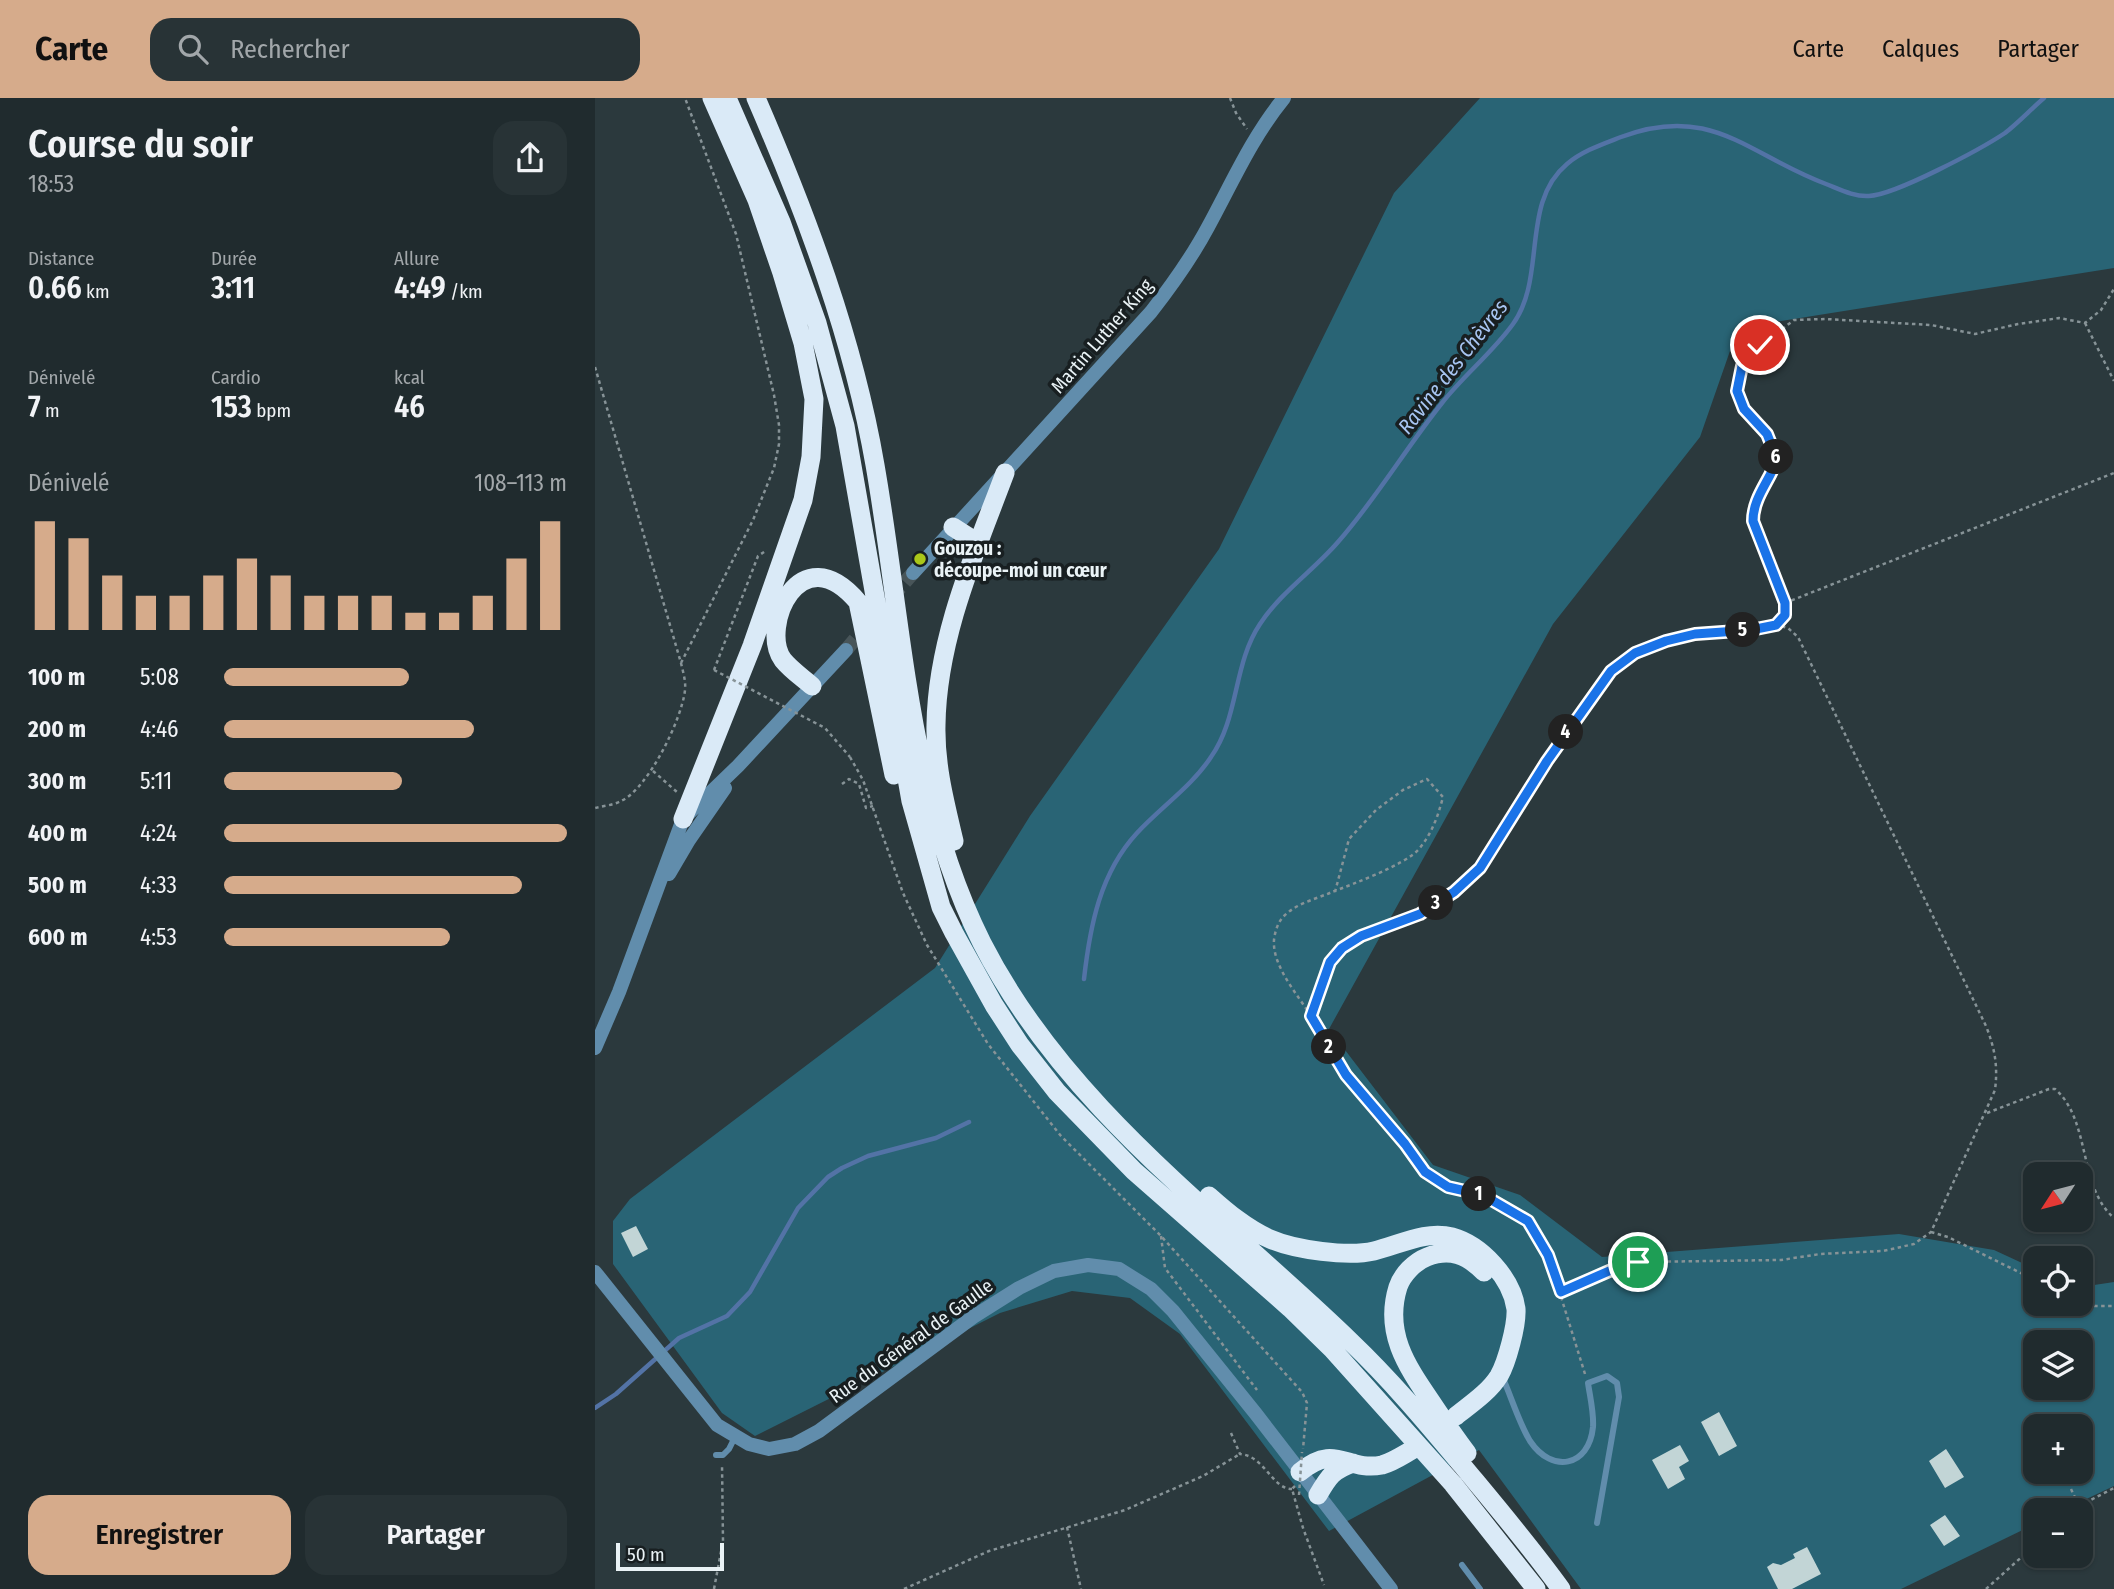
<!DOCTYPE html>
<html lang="fr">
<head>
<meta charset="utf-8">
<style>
	body { margin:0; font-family:"Fira Sans Condensed",sans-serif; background:#283336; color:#f1f3f6; height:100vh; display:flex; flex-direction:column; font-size:26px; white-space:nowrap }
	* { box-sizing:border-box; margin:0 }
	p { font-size:23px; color:#a2a7aa }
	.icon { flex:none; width:38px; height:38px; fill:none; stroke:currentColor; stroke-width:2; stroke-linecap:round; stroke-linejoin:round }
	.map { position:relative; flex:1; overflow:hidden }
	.drawer { display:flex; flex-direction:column; background:#202b2e; width:595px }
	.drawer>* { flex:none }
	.needle { width:46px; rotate:234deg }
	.buttons { position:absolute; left:1428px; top:1064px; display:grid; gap:14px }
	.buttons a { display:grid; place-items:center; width:70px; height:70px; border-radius:14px; background:#202b2e; box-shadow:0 2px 5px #0004,0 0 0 2px #3d474a; font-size:35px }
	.scale { position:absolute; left:21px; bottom:18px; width:108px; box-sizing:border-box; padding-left:7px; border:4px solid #eaf3f6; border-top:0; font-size:19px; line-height:24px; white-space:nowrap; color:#eaf3f6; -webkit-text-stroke:5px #181f21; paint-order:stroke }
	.pin { position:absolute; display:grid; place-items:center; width:60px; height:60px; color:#fff; margin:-30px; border:4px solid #fff; border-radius:50%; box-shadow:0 2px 7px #0007 }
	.km { position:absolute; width:35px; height:35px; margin:-18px; border-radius:50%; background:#222; color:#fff; font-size:19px; line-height:35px; text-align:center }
	.round { display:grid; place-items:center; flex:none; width:74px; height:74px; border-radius:21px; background:#283336 }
	.overview { display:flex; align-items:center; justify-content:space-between; height:119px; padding:0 28px }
	h1 { font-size:38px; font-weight:600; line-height:52px }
	.figures { display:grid; grid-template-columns:repeat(3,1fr); gap:10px; height:119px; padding:7px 28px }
	.figures div { display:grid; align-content:center }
	.figures b { font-size:30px; font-weight:600 }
	.figures small { font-size:19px; font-weight:400 }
	.figures p { font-size:19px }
	.chart { height:196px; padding:14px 28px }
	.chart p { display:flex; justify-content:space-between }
	.chart svg { width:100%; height:126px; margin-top:7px; stroke:#d6ab8b; stroke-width:6 }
	.cta { display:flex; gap:14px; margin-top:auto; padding:14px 28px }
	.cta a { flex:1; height:80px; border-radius:21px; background:#d6ab8b; color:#111; font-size:28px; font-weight:600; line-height:80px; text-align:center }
	.cta a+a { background:#283336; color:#f1f3f6 }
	ul { padding:0 28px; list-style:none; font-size:23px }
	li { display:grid; grid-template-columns:112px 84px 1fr; align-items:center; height:52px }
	li i { height:18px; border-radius:9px; background:#d6ab8b }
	header { display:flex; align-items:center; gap:42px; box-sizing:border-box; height:98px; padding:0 35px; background:#d6ab8b; color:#111 }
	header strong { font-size:33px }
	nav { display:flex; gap:38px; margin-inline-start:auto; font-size:24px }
	.search { width:490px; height:63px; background:#283336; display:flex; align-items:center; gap:18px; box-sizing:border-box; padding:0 24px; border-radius:21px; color:#a2a7aa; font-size:26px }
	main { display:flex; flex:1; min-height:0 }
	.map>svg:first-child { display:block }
	.green { fill:#296475; fill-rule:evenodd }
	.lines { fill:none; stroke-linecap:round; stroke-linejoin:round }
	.stream { stroke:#5373a6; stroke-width:4.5 }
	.building { fill:#c2d5d6 }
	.tertiary-tunnel { stroke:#485559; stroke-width:14; stroke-dasharray:14 7; stroke-linecap:butt }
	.path { stroke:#879397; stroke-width:2.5; stroke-dasharray:3.5 3.5; stroke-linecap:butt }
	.service { stroke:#618dac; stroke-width:6 }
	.tertiary { stroke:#618dac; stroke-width:14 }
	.trunk { stroke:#daeaf7; stroke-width:19 }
	.path-bridge { stroke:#879397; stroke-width:2.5; stroke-dasharray:3.5 3.5; stroke-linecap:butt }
	.route-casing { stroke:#fff; stroke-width:14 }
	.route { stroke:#1a73e8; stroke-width:9 }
	.poi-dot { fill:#aac719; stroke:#181f21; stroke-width:2.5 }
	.labels { text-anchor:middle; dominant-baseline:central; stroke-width:7; stroke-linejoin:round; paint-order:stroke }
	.street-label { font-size:19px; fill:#eaf3f6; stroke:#181f21 }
	.poi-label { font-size:19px; font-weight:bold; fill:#eaf3f6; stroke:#181f21; text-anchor:start }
	.water-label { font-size:21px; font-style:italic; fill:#a8c5f2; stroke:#181f21 }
</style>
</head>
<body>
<header>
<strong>Carte</strong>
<div class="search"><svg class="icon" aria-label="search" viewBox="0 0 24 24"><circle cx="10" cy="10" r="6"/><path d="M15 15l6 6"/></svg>Rechercher</div>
<nav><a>Carte</a><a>Calques</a><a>Partager</a></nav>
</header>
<main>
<section class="drawer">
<div class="overview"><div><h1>Course du soir</h1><p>18:53</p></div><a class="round"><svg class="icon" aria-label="share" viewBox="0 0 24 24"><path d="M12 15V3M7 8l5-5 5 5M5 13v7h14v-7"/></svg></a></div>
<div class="figures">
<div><p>Distance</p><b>0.66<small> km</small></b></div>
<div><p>Durée</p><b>3:11</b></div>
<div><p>Allure</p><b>4:49<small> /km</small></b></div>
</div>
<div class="figures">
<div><p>Dénivelé</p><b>7<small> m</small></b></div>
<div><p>Cardio</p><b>153<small> bpm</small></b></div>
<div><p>kcal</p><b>46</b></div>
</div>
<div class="chart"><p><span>Dénivelé</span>108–113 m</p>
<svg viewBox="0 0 160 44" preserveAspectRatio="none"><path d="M5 44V6M15 44V12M25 44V25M35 44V32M45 44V32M55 44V25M65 44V19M75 44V25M85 44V32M95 44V32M105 44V32M115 44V38M125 44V38M135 44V32M145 44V19M155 44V6"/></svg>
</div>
<ul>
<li><b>100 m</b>5:08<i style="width:54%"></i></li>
<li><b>200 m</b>4:46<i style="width:73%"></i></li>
<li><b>300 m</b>5:11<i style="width:52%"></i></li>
<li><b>400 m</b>4:24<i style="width:100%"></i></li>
<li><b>500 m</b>4:33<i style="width:87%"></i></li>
<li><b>600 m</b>4:53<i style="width:66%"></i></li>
</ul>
<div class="cta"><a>Enregistrer</a><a>Partager</a></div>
</section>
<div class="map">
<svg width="1519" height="1491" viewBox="0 0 1519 1491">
	<rect width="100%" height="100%" fill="#2b393d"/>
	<path class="green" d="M885 0H1519V170L1143 230 1105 339 958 526 734 931 838 1067 925 1097 1007 1159 1304 1136 1399 1152 1440 1171V1206H1486V1189L1519 1184V1388L1468 1412H1440V1426L1306 1491H986L884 1352 734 1433 585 1236 535 1200 477 1193 405 1215 160 1338 127 1315 18 1166V1123L35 1101 340 870 435 718 624 451 799 95ZM1440 1244H1486V1290H1440ZM1440 1328H1486V1374H1440Z"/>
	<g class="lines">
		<path class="stream" d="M489 881C495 828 505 775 542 735 566 709 597 688 616 659 644 620 638 566 665 526 686 494 719 472 743 444 781 401 811 350 847 305 869 277 897 255 918 226 952 179 925 105 972 66 987 53 1008 46 1026 39 1117 5 1153 57 1231 86 1244 91 1259 99 1274 98 1300 97 1386 51 1410 35 1424 24 1436 11 1449 0
			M0 1310 21 1296 84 1240 132 1218 155 1194 203 1110 233 1079 247 1070 273 1058 341 1040 374 1024"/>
	</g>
	<path class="building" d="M41 1128 53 1151 38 1159 26 1135Z
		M1124 1314 1142 1348 1124 1358 1106 1324Z
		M1085 1347 1094 1363 1084 1369 1090 1381 1073 1391 1057 1362Z
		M1351 1351 1369 1379 1350 1390 1334 1363Z
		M1350 1417 1365 1438 1349 1448 1335 1427Z
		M1212 1449 1226 1476 1197 1491H1183L1172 1469 1178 1465 1186 1467 1200 1460 1198 1456Z"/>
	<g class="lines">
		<path class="tertiary-tunnel" d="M296 500 318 475
			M251 552 273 526"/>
		<path class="path" d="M635 0 641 15 652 31
			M1490 225 1519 283
			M0 269 86 565C88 574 91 583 90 592 87 621 53 691 26 703 19 707 8 708 0 710
			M1190 505 1519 375
			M86 565 158 422 179 370 184 346V327L179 297 141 136 90 0
			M119 572 163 458 172 452
			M255 659 268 682 308 795 332 847 393 946 466 1038 566 1138 707 1294 712 1305 708 1351
			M58 673 82 694
			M247 686 254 681 264 686 271 710 278 708
			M716 918C703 897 677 868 679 842 680 833 683 824 689 818 702 805 721 801 737 794 758 786 809 767 823 752 837 736 843 718 848 699L832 681 808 692 781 712 754 741 740 794
			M1392 1015 1454 991H1460C1496 1022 1483 1089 1519 1120
			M1336 1134 1353 1139 1440 1182
			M566 1138 570 1170 662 1292
			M966 1193 1021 1170 1043 1164 1186 1162 1225 1156 1288 1153 1319 1146 1336 1134 1400 992C1403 968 1400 951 1391 928L1203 539 1193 530 1181 527
			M1486 1203 1500 1208H1519
			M990 1276 953 1157 933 1123 888 1097 853 1089 830 1074 810 1047 751 977 716 918 735 864 747 850 766 838 825 816 859 794 885 770 952 663 1016 573 1039 555 1071 543 1100 536 1156 532 1181 527 1190 517V505L1158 423C1158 399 1175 383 1182 361L1172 336 1149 311 1142 293 1147 268 1156 255 1199 222 1230 221 1336 227 1380 236 1423 226 1464 220 1490 225 1506 212 1519 191
			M636 1335 645 1356C670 1358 677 1391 697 1391
			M700 1388 697 1391 708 1430 729 1487
			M1476 1391 1484 1408 1479 1412
			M1484 1408 1519 1390
			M472 1429 486 1491
			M119 1491 128 1443 127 1366
			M309 1491 394 1453 530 1412 608 1378 645 1356
			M1391 1491 1440 1447"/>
		<path class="service" d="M907 1278C916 1298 924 1325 935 1343 957 1376 994 1369 998 1329 999 1315 995 1299 993 1285L1012 1278 1022 1285 1024 1299 1002 1425
			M121 1357H128L134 1351 140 1339
			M867 1467 885 1491"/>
		<path class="tertiary" d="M318 475 556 214C577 187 597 159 613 129 637 85 657 39 689 0
			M74 776 94 742 130 690
			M0 950 24 894 88 721 143 668 251 552
			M0 1174 122 1327 154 1346 174 1351 200 1346 224 1333 378 1219 424 1190 459 1173 493 1167 524 1171 556 1191 578 1213 661 1316 796 1491"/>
		<path class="trunk" d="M132 0 186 124 222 225 250 328 316 703 346 809 359 835 399 907 425 947 462 994 539 1073 695 1210 737 1251 858 1386 941 1491
			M161 0C212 118 258 240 280 367 308 527 313 698 387 845 471 1010 626 1118 755 1243 796 1282 831 1324 867 1367 901 1408 935 1448 966 1491
			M358 429 383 445
			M217 588C208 580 196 572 188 562 164 530 205 435 263 504L299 677
			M88 721 157 548 208 402 216 359 219 301 208 245 187 175 162 102 117 0
			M359 743C350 705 340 667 341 627 342 540 380 455 410 375
			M614 1098C632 1114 652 1131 675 1141 700 1152 753 1159 779 1153 804 1147 831 1132 857 1139 886 1147 917 1180 921 1211 922 1227 912 1264 904 1278 894 1294 876 1306 861 1318
			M872 1355C859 1338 847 1320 835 1302 811 1267 789 1234 803 1189 807 1177 819 1164 832 1159 855 1150 872 1157 889 1174
			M705 1374C741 1344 751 1374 787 1367 798 1364 808 1357 817 1352
			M723 1397C734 1378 738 1372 758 1365"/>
		<path class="path-bridge" d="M119 572 230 630 255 659
			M704 1397 707 1354"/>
	</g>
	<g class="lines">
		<g class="route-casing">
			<path id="route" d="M1043 1164 1021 1170 966 1194 953 1157 933 1123 888 1097 853 1089 830 1074 810 1046 751 977 716 918 735 864 747 850 766 838 825 816 859 794 885 770 952 663 1016 573 1040 555 1071 543 1100 536 1156 532 1181 527 1190 517V505L1158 423C1158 399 1175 383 1182 361L1172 336 1149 311 1142 293 1147 268 1165 247"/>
		</g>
		<use href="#route" class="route"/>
	</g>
	<circle class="poi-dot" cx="325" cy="461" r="7"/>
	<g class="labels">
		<g class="street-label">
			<text transform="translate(507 238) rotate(-49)">Martin Luther King</text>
			<text transform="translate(316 1243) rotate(-36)">Rue du Général de Gaulle</text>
		</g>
		<g class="poi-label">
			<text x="339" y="450">Gouzou :<tspan x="339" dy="22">découpe-moi un cœur</tspan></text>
		</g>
		<g class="water-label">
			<text transform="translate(858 269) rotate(-52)">Ravine des Chèvres</text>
		</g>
	</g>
</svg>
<div class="buttons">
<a><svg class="needle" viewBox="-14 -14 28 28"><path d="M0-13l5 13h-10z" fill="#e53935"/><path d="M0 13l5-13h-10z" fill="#a2a7aa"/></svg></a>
<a><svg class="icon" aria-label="locate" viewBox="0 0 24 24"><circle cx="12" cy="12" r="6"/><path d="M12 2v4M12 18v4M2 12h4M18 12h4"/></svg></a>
<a><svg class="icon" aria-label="layers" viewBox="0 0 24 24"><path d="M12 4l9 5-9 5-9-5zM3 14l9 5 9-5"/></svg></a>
<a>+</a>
<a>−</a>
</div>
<div class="scale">50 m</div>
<div class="pin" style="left:1043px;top:1164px;background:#1e9e55"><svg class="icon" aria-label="arrive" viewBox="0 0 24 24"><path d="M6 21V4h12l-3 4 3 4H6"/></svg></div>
<div class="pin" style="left:1165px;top:247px;background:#d93025"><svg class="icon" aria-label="check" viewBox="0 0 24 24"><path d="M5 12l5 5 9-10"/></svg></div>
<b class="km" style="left:884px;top:1096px">1</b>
<b class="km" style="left:734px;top:949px">2</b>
<b class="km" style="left:841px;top:805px">3</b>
<b class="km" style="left:971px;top:634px">4</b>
<b class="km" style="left:1148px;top:532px">5</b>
<b class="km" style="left:1181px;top:359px">6</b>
</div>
</main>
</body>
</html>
